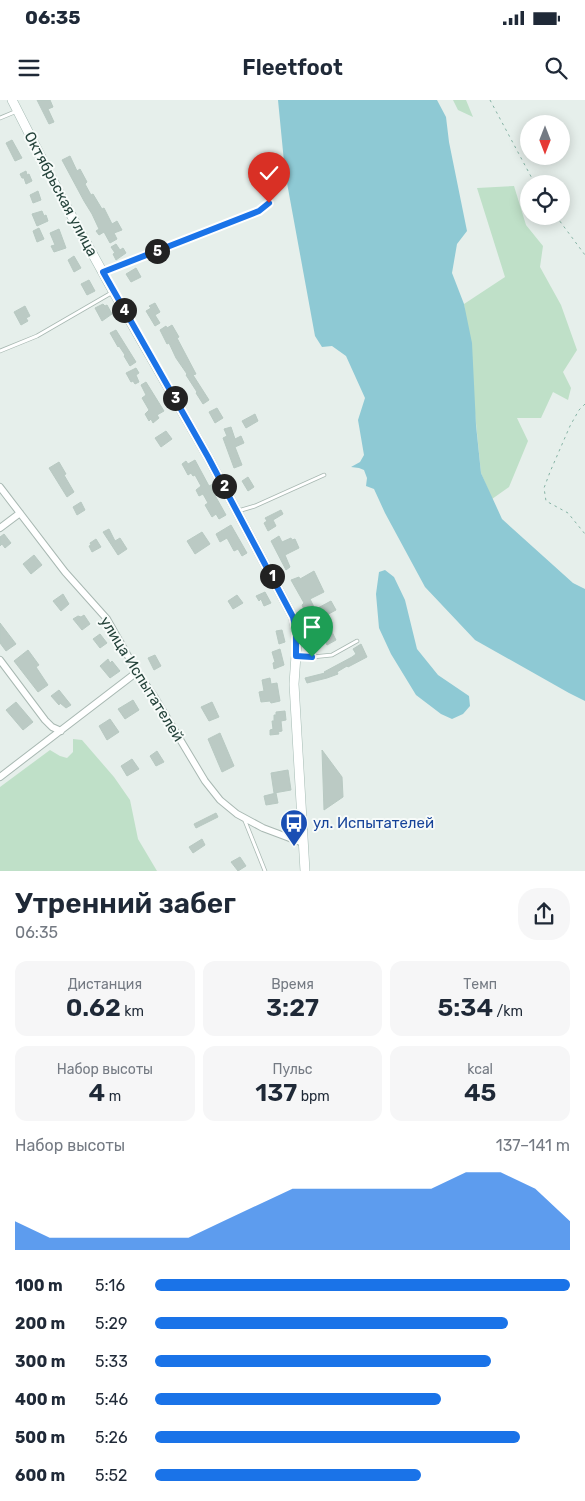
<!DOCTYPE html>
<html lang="ru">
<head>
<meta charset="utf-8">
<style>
	body { margin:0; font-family:Rubik,sans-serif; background:#f6f6f7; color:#1f2937; height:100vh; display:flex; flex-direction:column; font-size:19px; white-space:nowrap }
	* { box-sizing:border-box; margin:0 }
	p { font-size:16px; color:#747a83 }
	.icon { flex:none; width:28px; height:28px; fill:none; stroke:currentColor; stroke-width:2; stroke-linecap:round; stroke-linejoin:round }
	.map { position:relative; height:771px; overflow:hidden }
	.side { display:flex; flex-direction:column; background:#fff; flex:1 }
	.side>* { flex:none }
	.needle { width:32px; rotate:180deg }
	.tools { position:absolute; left:520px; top:15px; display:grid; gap:10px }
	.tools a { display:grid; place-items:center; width:50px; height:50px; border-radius:50%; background:#fff; box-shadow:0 2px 12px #0003; font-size:25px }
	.pin { position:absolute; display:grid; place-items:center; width:42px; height:42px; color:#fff; margin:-51px -21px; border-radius:50% 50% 50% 0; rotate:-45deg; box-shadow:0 0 5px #0007 }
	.pin .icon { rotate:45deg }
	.km { position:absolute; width:25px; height:25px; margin:-12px; border-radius:50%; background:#222; color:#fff; font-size:14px; line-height:25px; text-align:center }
	.round { display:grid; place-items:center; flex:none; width:52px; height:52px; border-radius:20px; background:#f6f6f7 }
	.summary { display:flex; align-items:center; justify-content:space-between; height:85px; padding:0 15px }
	h1 { font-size:28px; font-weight:600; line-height:38px }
	.metrics { display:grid; grid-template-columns:repeat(3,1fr); gap:8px; height:85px; padding:5px 15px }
	.metrics div { display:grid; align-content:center; border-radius:12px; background:#f6f6f7; text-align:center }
	.metrics b { font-size:25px; font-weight:600 }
	.metrics small { font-size:14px; font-weight:400 }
	.metrics p { font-size:14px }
	.chart { height:140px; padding:10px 15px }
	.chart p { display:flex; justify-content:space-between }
	.chart svg { width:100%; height:90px; margin-top:5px; fill:#1a73e8; opacity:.7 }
	ul { padding:0 15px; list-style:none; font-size:16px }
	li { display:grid; grid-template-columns:80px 60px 1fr; align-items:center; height:38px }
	li i { height:12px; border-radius:6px; background:#1a73e8 }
	.status { display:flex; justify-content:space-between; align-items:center; height:35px; padding:0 25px; background:#fff; direction:ltr }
	.status svg { height:14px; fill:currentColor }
	header { display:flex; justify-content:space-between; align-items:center; height:65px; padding:0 15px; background:#fff; font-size:22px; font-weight:600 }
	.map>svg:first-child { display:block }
	.green { fill:#bfe0c8 }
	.water { fill:#8ec9d4 }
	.building { fill:#bbcac4; stroke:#b8c9c2 }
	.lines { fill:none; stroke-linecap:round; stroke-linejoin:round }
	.lane-casing { stroke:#a8b8b2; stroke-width:4.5 }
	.street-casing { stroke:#a8b8b2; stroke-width:8 }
	.secondary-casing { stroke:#a4bbb3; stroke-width:10 }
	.path { stroke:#86b3a5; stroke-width:1; stroke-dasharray:2.5 4; stroke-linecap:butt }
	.lane { stroke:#fff; stroke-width:3 }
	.street { stroke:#fff; stroke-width:6 }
	.secondary { stroke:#fff; stroke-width:9 }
	.route-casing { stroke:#fff; stroke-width:10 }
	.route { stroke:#1a73e8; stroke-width:6 }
	.labels { text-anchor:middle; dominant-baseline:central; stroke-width:4; stroke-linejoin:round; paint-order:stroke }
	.street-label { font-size:15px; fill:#24423a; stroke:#f7fbf9 }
	.transit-label { font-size:15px; fill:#164399; stroke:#f7fbf9; text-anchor:start }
</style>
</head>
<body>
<div class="status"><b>06:35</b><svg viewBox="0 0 49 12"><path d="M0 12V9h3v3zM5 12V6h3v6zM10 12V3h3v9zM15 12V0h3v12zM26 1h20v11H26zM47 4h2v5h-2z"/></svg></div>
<header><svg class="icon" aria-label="menu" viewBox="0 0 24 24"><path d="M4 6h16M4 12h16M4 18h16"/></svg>Fleetfoot<svg class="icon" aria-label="search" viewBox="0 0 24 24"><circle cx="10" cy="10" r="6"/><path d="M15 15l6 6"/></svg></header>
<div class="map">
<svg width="585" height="771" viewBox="0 0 585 771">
	<rect width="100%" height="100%" fill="#e6efeb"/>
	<path class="green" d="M453 0H466L473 17 458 10Z
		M514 86 526 125 543 146 540 167 561 205 577 250 563 272 571 288 568 300 553 292 541 318H517L528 341 509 387 492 399 481 373 464 204 505 177 477 88Z
		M73 639 82 640 114 677 130 700 138 739 157 771H0V687L50 650 60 656 67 658 73 652Z"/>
	<path class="water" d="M278 0H437L446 17 449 42 467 131 457 144 452 173 464 204 472 243 476 325 481 373 502 419 573 483 585 489V601L569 593 475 540 425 487 385 413 374 389 366 386 367 378 364 370 359 368 351 367 360 362 364 355 358 320 365 298 346 256 332 246 322 247 315 236 285 72Z
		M385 470 394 477 405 500 417 549 438 575 469 596 470 606 463 614 452 619 441 614 416 595 391 554 379 528 376 494 379 472Z"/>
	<path class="building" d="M37 0H50L53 7 48 9 54 22 49 24Z
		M12 40 22 58 15 61 6 43Z
		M70 56 77 71 80 69 87 82 85 84 91 95 93 94 102 109 104 108 112 124 117 121 122 130 114 133 117 139 110 143 104 132 99 135 96 131 99 129 92 114 84 101 62 60Z
		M26 71 27 75 29 74 32 81 26 84 24 78H22L20 74Z
		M38 91 41 100 33 103 30 95Z
		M42 111 44 116 46 115 48 121 37 126 32 114Z
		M39 128 44 139 37 142 33 131Z
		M59 129 66 148 54 152 51 146 55 145 50 133Z
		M116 144 120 150 123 148 126 153 116 160 113 154 115 153 111 147Z
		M74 156 81 168 74 172 68 160Z
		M136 168 141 177 131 182 126 174Z
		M89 180 95 191 87 195 81 184Z
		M155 203 160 212 155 215 160 223 155 226 146 211 151 208 149 206Z
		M103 204 105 206 107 205 112 214 102 221 95 208Z
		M25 206 30 216 26 218 28 221 21 225 14 212Z
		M172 225 179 237 177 238 196 274 193 275 209 300 203 304 196 293 197 292 186 275 187 274 176 258 169 243 167 244 160 230 166 226 167 228Z
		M116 230 136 262 130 266 124 256 125 255 119 246 118 247 110 233Z
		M136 268 139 273 136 275 139 282 135 284 133 281 131 282 126 273Z
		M146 282 164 311 157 315 159 318 153 323 151 319 149 321 145 314 149 310 142 298 146 295 141 285Z
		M217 308 223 318 215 323 209 312Z
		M255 314 258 321 246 328 242 321Z
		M231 327 235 339 241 336 244 343 235 347 242 365 234 368 223 338 227 336 224 329Z
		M166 331 172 339 161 347 155 338Z
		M195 360 209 386 215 383 217 387 212 390 226 415 219 419 216 414 212 417 205 405 208 403 203 394 199 396 196 390 201 386 195 375 193 376 191 373 188 375 182 364 186 361 188 364Z
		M59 362 66 374 64 375 74 392 67 397 49 368Z
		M248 377 254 387 248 391 242 381Z
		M81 402 85 410 77 415 73 407Z
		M281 410 283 414 273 420 276 426 268 431 264 423 267 421 265 418Z
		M231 425 247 453 242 456 238 449 234 451 227 438 220 442 216 434Z
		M109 429 115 441 120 438 127 449 118 455 103 432Z
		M202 432 210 444 195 454 187 441Z
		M4 434 11 443 5 448 2 444 0 446V437Z
		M279 436 282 442 291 438 292 440 295 439 299 448 285 455 290 467 286 470 271 441Z
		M96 439 101 447 92 452 89 446 91 445 90 443Z
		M34 455 42 465 31 474 23 464Z
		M314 471 324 492 310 499 315 509 306 514 302 505 304 503 291 480 299 477 300 479Z
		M265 492 271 503 264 506 261 499 259 501 256 496Z
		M63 494 69 504 61 511 53 501Z
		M237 495 243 503 233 509 228 501Z
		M331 501 336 510 321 518 316 509Z
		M84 515 90 524 82 530 73 519 78 516 81 517Z
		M0 523 16 544 6 551 0 543Z
		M330 528 336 540 327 545 320 532Z
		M282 530 285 542 279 544 276 531Z
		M100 534 107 543 100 548 93 539Z
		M361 544 367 557 348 567 347 566 337 572 338 574 327 578 307 583 305 578 325 573 324 572 352 557 356 554 353 549Z
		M280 549 284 565 274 569 273 563 275 562 272 552Z
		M28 550 39 565 36 567 48 585 38 592 14 561Z
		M155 555 161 566 154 570 148 558Z
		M108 559 110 563 112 561 120 571 110 578 100 566Z
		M270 578 271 584 277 583 280 601 271 603 270 601 261 602 259 592 264 591 262 580Z
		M59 590 71 605 66 608 60 603 59 605 51 596Z
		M133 600 139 610 125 619 118 609Z
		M16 602 33 622 23 630 6 610Z
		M212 602 219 617 209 621 201 607Z
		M285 611 286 620 281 621 282 631 278 632 279 634 270 635V630L273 629 272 621H274V615H276V612Z
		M110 619 119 632 107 640 99 626Z
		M220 633 234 666 222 672 208 639Z
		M322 650 342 677 343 697 324 710Z
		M157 651 164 662 156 666 150 656Z
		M132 659 139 669 127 676 121 666Z
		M288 670 291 690 274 693 271 673Z
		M276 693 278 703 266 705 264 696Z
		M216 713 218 717 196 728 194 724Z
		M202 739 205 745 193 753 189 747Z
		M240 757 246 766 238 771 231 762Z"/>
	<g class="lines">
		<g class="lane-casing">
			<path id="lane" d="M0 18 17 11
				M103 172 259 111 269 103
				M0 251 37 236 113 192
				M238 411 255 406 324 375
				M297 556 312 557 332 555 357 541
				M245 721 265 771"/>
		</g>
		<g class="street-casing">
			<path id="street" d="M0 387 65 472 107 519 137 572 154 596 205 681 220 700 237 714 263 728 303 743
				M0 428 20 413
				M0 560 45 620 52 627 61 631
				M0 677 137 572"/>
		</g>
		<g class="secondary-casing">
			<path id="secondary" d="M12 0 64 102 113 191 208 357 293 517 296 530 297 541 294 584 305 771"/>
		</g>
		<path class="path" d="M490 0 535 84
			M556 116 585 155
			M585 304 579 310 570 326 550 372 544 388 546 401 568 413 585 434"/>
		<use href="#lane" class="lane"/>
		<use href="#street" class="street"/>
		<use href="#secondary" class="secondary"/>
	</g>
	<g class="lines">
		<g class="route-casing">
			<path id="route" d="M269 103 259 111 103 172 208 357 293 517 296 530V556L312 557"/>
		</g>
		<use href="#route" class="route"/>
	</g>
	<defs>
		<g id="bus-pin" transform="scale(1.4375)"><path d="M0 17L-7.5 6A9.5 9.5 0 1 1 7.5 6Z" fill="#1a4fb4" stroke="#f7fbf9"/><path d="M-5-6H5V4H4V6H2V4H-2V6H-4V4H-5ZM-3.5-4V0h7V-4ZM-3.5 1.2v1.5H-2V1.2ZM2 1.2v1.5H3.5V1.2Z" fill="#fff"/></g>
	</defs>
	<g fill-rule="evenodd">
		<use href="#bus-pin" x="294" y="723"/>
	</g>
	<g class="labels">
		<g class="street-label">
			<text transform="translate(61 94) rotate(62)">Октябрьская улица</text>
			<text transform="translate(142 579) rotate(58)">улица Испытателей</text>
		</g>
		<g class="transit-label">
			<text x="313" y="723">ул. Испытателей</text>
		</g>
	</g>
</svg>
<div class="tools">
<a><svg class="needle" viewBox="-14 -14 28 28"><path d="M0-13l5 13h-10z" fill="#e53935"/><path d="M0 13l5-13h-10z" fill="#747a83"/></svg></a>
<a><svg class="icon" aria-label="locate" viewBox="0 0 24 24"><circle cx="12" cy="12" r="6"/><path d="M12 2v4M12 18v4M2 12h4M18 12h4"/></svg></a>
</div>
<div class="pin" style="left:312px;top:557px;background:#1e9e55"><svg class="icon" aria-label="arrive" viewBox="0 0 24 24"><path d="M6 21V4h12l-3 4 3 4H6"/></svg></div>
<div class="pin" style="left:269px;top:103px;background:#d93025"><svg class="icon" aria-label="check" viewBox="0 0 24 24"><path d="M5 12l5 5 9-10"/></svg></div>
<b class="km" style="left:272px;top:476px">1</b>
<b class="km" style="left:224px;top:386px">2</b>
<b class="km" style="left:175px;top:298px">3</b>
<b class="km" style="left:124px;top:210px">4</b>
<b class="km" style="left:157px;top:151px">5</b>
</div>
<section class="side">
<div class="summary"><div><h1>Утренний забег</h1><p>06:35</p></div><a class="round"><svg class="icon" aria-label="share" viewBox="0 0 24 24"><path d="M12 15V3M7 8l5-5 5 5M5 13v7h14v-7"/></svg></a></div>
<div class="metrics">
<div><p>Дистанция</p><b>0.62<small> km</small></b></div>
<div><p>Время</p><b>3:27</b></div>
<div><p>Темп</p><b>5:34<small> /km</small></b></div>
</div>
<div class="metrics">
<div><p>Набор высоты</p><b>4<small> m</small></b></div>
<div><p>Пульс</p><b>137<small> bpm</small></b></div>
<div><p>kcal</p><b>45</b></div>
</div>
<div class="chart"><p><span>Набор высоты</span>137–141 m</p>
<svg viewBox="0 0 160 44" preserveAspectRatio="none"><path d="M0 44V30L10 38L20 38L30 38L40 38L50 38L60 30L70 22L80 14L90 14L100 14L110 14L120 14L130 6L140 6L150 14L160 30V44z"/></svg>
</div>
<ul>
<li><b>100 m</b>5:16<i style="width:100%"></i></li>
<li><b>200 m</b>5:29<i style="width:85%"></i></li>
<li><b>300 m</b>5:33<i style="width:81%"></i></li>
<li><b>400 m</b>5:46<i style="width:69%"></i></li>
<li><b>500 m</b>5:26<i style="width:88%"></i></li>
<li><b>600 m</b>5:52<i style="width:64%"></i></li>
</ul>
</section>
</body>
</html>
